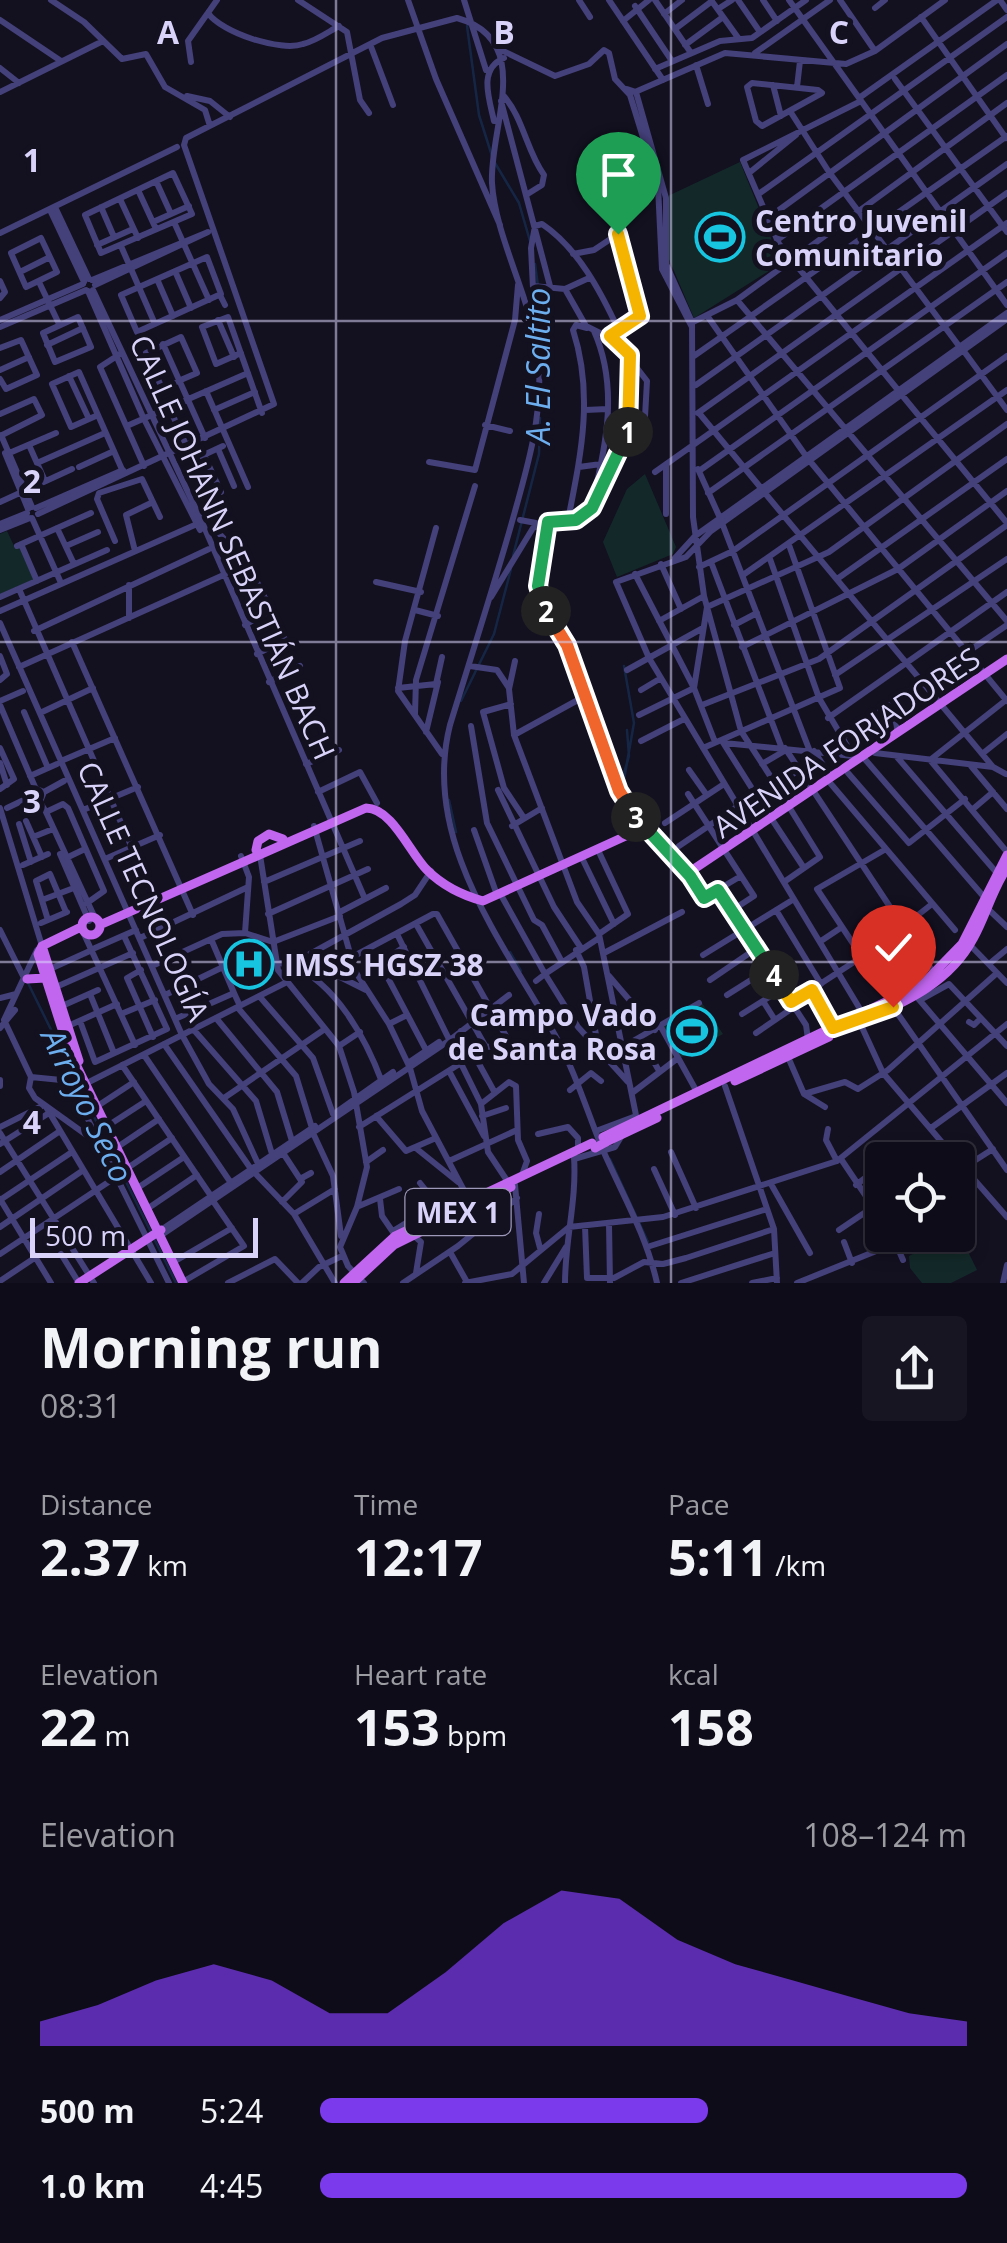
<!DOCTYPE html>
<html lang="en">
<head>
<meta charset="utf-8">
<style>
	body { margin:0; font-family:"Open Sans",sans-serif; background:#171521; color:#f1f3f6; height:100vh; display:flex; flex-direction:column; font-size:38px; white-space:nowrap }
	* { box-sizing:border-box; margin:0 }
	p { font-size:32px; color:#9b9ba2 }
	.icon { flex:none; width:55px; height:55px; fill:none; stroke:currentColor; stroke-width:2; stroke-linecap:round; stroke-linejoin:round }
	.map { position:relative; height:1283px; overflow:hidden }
	.side { display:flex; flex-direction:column; background:#0e0c18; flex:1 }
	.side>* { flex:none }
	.fabs { position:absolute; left:865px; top:1142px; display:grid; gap:20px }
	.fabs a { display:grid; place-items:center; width:110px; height:110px; border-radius:10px; background:#0e0c18; box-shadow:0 5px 15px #0003,0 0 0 2px #2e2c37; font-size:50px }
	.scale { position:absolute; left:30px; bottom:25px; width:228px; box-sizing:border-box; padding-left:10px; border:5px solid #d9d3fa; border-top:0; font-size:28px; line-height:35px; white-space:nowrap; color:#d9d3fa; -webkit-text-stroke:8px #131020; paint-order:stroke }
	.pin { position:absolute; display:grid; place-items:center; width:85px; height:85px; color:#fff; margin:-102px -42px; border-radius:50% 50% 50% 0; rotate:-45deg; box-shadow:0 0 10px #0007 }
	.pin .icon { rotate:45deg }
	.km { position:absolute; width:50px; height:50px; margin:-25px; border-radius:50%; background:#222; color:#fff; font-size:28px; line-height:50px; text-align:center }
	.round { display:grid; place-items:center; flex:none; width:105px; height:105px; border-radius:10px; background:#171521 }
	.headline { display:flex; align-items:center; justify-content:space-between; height:170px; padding:0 40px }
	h1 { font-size:55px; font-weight:700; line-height:75px }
	.stats { display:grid; grid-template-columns:repeat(3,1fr); gap:15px; height:170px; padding:10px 40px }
	.stats div { display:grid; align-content:center }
	.stats b { font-size:50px; font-weight:700 }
	.stats small { font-size:28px; font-weight:400 }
	.stats p { font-size:28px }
	.chart { height:280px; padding:20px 40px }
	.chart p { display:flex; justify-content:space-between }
	.chart svg { width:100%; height:180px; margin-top:10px; fill:#7c3aed; opacity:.7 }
	ul { padding:0 40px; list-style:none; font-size:32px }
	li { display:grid; grid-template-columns:160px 120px 1fr; align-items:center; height:75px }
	li i { height:25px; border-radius:12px; background:#7c3aed }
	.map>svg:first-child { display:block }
	.green { fill:#132929 }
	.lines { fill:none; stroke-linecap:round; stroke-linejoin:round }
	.stream { stroke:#152645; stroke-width:2.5 }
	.minor { stroke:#44407a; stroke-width:6 }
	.major { stroke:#c166ee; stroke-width:9 }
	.major-bridge { stroke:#c166ee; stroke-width:9 }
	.split-1-casing { stroke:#fff; stroke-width:20 }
	.split-2-casing { stroke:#fff; stroke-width:20 }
	.split-3-casing { stroke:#fff; stroke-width:20 }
	.split-4-casing { stroke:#fff; stroke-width:20 }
	.split-5-casing { stroke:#fff; stroke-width:20 }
	.split-1 { stroke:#f5b400; stroke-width:12 }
	.split-2 { stroke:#22a559; stroke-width:12 }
	.split-3 { stroke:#f0652b; stroke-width:12 }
	.split-4 { stroke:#22a559; stroke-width:12 }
	.split-5 { stroke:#f5b400; stroke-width:12 }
	.grid { fill:none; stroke:#d9d3fa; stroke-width:2.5; stroke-opacity:0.55 }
	.labels { text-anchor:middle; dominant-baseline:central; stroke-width:10; stroke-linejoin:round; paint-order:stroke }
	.shield { fill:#131020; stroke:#9e98b9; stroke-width:2.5 }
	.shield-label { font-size:28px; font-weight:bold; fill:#d9d3fa }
	.poi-label { font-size:30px; font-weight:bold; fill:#d9d3fa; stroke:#131020; text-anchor:start }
	.street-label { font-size:30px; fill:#d9d3fa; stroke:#131020 }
	.water-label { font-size:32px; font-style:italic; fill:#6daeef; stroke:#131020 }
	.grid-label { font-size:32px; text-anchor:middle; font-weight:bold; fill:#d9d3fa; stroke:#131020; stroke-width:10; stroke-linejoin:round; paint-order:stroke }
</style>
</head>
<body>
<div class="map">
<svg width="1007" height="1283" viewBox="0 0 1007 1283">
	<rect width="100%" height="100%" fill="#131020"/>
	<path class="green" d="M740 162 773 243 788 259 694 318 669 259 668 196Z
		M645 474 676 547 673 554 617 577 603 542 627 489Z
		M7 531 15 548 20 547 35 579 0 594V534Z
		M702 1003 723 1034 680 1058 663 1027Z
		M958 1231 977 1270 951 1283H922L910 1268 909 1256Z"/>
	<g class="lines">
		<path class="stream" d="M467 26 479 115 492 156
			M495 163 519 203 530 241
			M535 264 543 323 542 365
			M513 556 539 454 540 418
			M461 701 494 634 511 569
			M620 787 629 756 627 730
			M622 791 634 723 624 666
			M449 800 456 832
			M510 952 521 971
			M27 981 176 1283
			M610 1159 648 1242"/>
		<path class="minor" d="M51 0 84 22 122 59 146 54 165 87 205 110 210 126
			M298 0 347 32 360 100 369 113
			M408 0 436 79 500 225
			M464 0 486 70
			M579 0 590 17
			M609 0 663 80
			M655 0 691 53
			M711 0 739 39
			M738 0 760 32
			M763 0 777 21
			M789 0 1007 305
			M840 0 875 51
			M1000 0 1007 10
			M635 6 672 61
			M875 8 885 0
			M718 9 732 0
			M208 13C222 33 281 52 303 44 316 41 328 32 339 26
			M664 14 682 0
			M921 17 1006 138
			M0 20 61 61
			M623 21 649 0
			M675 29 712 1
			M370 44 393 105
			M685 45 723 17
			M497 48 555 76 589 64 604 50 609 53 615 79 630 95 658 186 662 269 692 327
			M755 53 830 0
			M191 62 188 41 217 0
			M696 65 708 104
			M0 68 19 83
			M655 69 720 41 752 38 806 0
			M895 79 1007 232
			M752 83 818 90 822 93 762 126 756 121 747 87Z
			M773 85 781 116
			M797 87 800 61
			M627 89 636 92 666 198V264L692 322 693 517 704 596 741 731 789 805
			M0 92 103 41
			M635 92 725 53 846 64 875 51 945 0
			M503 95C524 119 526 150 544 175L542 185 526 195
			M187 96 210 101 230 117
			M859 98 997 0
			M501 101 550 286
			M861 101 743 160 779 244 898 390
			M790 111 829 172 959 346
			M494 121C489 98 478 69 504 58
			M173 173 192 214 101 253 85 215Z
			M749 173 796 135
			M599 179 631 272 640 315 610 336
			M156 181 171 214
			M138 190 156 229
			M760 193 1007 17
			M120 199 138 238
			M55 207 89 279
			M101 207 114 237
			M50 210 84 282
			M768 218 1007 44
			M153 222 189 206
			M174 222 209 300
			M0 233 177 147
			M41 238 57 272 26 287 11 253Z
			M777 240 1007 75
			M97 245 133 229
			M121 246 155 324
			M573 254 594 250 618 234
			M207 257 221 294 137 332 121 295Z
			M175 271 191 308
			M20 272 50 257
			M157 279 173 316
			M92 280 208 232 95 285
			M0 281 5 292 0 298
			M39 282 59 324
			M533 286 565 289 586 326 616 341 647 381 645 417 619 448 594 506 576 520 548 522 539 596 587 695 620 794 646 832
			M565 289 589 278
			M93 290 202 522 365 899
			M88 291 143 417 200 530
			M220 295 225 305
			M737 300 1007 621
			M78 317 91 347 55 362 43 333Z
			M708 317 806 456
			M0 320 83 284
			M218 320 234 357
			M693 322 737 300 1007 103
			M0 327 86 290
			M535 328 531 248 535 226 542 224C578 248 601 292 619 331
			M181 337 197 373 162 388 146 353Z
			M163 344 205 438
			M47 345 83 328
			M0 348 21 340 37 375 6 389 0 379
			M963 350 1007 410
			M241 353 216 364 202 327 228 317 262 413
			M120 354 100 367 144 466
			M629 356 630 438
			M694 356 1007 136
			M0 370 29 357
			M69 376 89 419
			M696 385 1007 164
			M206 391 248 487
			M901 394 1007 523
			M169 407 187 447
			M214 410 255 392
			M585 410 608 409
			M698 413 1007 193
			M699 413 761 488
			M0 414 34 399 42 415 0 436
			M98 415 71 427 52 384 79 372 124 474
			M129 425 248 373
			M485 425 510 431
			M1 435 32 507
			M29 445 45 481
			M218 449 234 486
			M5 453 28 509
			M7 454 56 433
			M204 455 221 492
			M195 459 223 446
			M809 460 1007 701
			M429 462 475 470 515 320 518 285
			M37 463 105 433
			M79 467 114 451
			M579 467 601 464
			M698 469 720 518
			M699 471 1007 253
			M655 472 1007 223
			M764 492 993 767
			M708 493 1007 282
			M593 499C607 443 618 385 594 331
			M0 502 72 469
			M36 508 123 470
			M38 514 274 404 184 145 186 138 382 38 457 18C536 40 489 127 492 183 495 239 536 307 539 366 542 423 525 475 510 529 491 595 470 660 450 725 421 839 502 941 555 1035 575 1071 587 1111 602 1148 622 1194 646 1234 657 1283
			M666 514V465
			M32 518 61 583
			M520 520 536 523
			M568 520C581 454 594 395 573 330L576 325 587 328
			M722 523 809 749
			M0 524 27 513
			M213 527 248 564 271 610 245 625
			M57 528 74 564
			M436 528 405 641 398 691 442 754
			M0 530 30 518
			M115 541 97 499 99 493 142 479 160 517
			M21 544 37 581
			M17 546 91 513
			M66 546 98 532
			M135 551 126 515 153 502
			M675 558 695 536 1007 313
			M770 559 819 698 852 754
			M711 562 781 746
			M661 564 681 609
			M699 567 733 551 1007 356
			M635 574 694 688 715 742
			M743 575 1007 390
			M837 579 1007 459
			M376 582 421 592
			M129 585V618
			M19 589 153 896
			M0 597 107 550
			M491 597 533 528 548 522
			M415 610 438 616
			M0 611 197 524
			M659 621 704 596
			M0 623 182 1035 209 1084 233 1109 260 1168
			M734 625 757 613
			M34 631 209 549
			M72 642 193 915
			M742 647 898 569 1007 491
			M257 654 285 639
			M0 656 7 674 0 680
			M515 661 509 689 514 735 577 902 599 934 637 1120
			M470 666 497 670 509 688
			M19 667 248 564
			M627 670 703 628
			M835 675 1007 559
			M269 682 300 666
			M398 688 436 684 442 657
			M641 690 661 678
			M1006 700 930 760 1007 852
			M0 701 23 691
			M511 704 483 712 504 788 524 818
			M0 705 35 787
			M702 705 819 659 1007 525
			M884 709 900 732
			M24 712 48 768
			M40 713 93 688
			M415 714 416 680 475 486
			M639 715 694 688 707 607 829 552 1007 424
			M828 718 1007 592
			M471 726 487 823 534 920 542 925 562 962
			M426 732 438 682
			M514 735 587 695
			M841 738 1007 625
			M641 741 684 719
			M722 741 770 817
			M724 743 863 757 984 897
			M0 748 14 779 0 789
			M703 748 840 688 789 545
			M785 748 935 975
			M814 751 831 777
			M875 753 993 767 1006 774
			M982 754 1007 734
			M897 757 996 872
			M61 761 115 738
			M0 763 7 785
			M306 764 339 750
			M762 764 786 750
			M971 766 1007 809
			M689 770 706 794
			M848 773 909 843 965 799
			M30 776 57 764
			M831 784 955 930
			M776 785 799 770
			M498 790 554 907 581 948
			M44 792 64 781
			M318 792 360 772 377 803
			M688 794 754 896 731 911
			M40 802 44 792 34 788 30 798 40 802 46 812 95 918
			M0 808 42 946
			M7 808 30 797
			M973 809 993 792
			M83 810 138 787
			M46 812 63 804 68 808 104 891 87 903
			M26 821 42 857
			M773 821 804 868
			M665 823 724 784
			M19 824 31 862
			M314 826 355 971 389 1024 410 1068 422 1111 469 1200
			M512 826 542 808
			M474 830 497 895
			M33 837 53 829
			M679 846 738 806
			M886 849 817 889 891 1001
			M598 850 628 914 599 934
			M60 854 89 921
			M260 855 278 970 339 1046 354 1092 367 1167 357 1207 340 1247 348 1266 364 1283
			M241 856 249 877 245 933
			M582 858 614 924
			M64 859 85 849
			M105 859 160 835
			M23 865 48 854
			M688 873 704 898 741 876
			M264 882 360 841
			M784 882 820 857 791 810
			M718 890 806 1025 808 1039
			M501 895 545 974 599 938
			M42 900 79 886
			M987 908 1007 927
			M776 910 821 984
			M340 912 386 888
			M268 914 368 869
			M48 920 36 881 50 874 66 912
			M41 923 67 912
			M0 930 24 978
			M84 934 135 1045
			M397 934 481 1104 488 1152 508 1182
			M140 938 248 887
			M211 939 234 993
			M821 941 842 927
			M970 945 1007 983
			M404 947 380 963 426 1050
			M95 948 136 930
			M576 950 584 967 598 1046
			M604 953 682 912
			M703 955 794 899
			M275 962 290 965 401 904 415 895 431 871
			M989 964 1007 949
			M291 965C336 983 366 1039 382 1082
			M152 966 222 934 245 933 273 942 340 916
			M50 969 92 950
			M141 970 127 978 153 1037
			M328 971 366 990
			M308 972H324L433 914H437L506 1036 496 1046 486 1047 416 924
			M609 976 655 1030
			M710 980 757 948
			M536 981 545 974 578 1027 628 1082
			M56 987 133 953
			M812 990 833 1028
			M90 994 114 1053
			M165 995 223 967
			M727 995 770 968
			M916 996 1007 1103
			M260 997 313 1058 333 1114
			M0 998 16 994
			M920 1000 949 984 1007 1046
			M763 1001 775 1020
			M791 1003 877 947 932 904
			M62 1006 98 990
			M893 1007 1007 1170
			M238 1008 296 1076 312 1128
			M121 1014 155 1000
			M742 1014 782 989
			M863 1014 649 658 616 582 686 557 711 531 1007 319
			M216 1018 277 1092 292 1141
			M175 1019 234 993 240 1006
			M4 1020 31 1077 61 1080 77 1097 169 1283
			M4 1020 37 950
			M80 1021 95 1062 167 1029 124 936
			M969 1022 974 1025 981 1018
			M860 1023 883 1073 957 1160
			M389 1024 407 1015
			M68 1026 117 1004
			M661 1027 697 1092
			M0 1028 15 1010
			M193 1029 256 1101 272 1154
			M461 1031 495 1093
			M756 1033 794 1007
			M641 1040 658 1069
			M164 1044 251 1169 294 1214 335 1283
			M339 1046 360 1032
			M621 1048 699 1003
			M144 1055 231 1183
			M788 1057 804 1094 825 1107
			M408 1063 439 1042
			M122 1065 211 1196
			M449 1071 484 1136
			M31 1077 29 1088 35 1098 99 1144
			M0 1080V1086
			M85 1084 285 983
			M725 1086 774 1229 777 1283
			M570 1090 591 1073 601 1081
			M632 1093 678 1058
			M804 1094 845 1082 858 1089 888 1070 997 973
			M224 1098 322 1031
			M481 1104 509 1082 516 1086 518 1140 527 1161 522 1175
			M99 1105 134 1082
			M46 1107 151 1283
			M338 1111 393 1072
			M376 1116 406 1151 436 1138
			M482 1116 506 1108
			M109 1125 146 1101
			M0 1127 44 1105
			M359 1127 461 1063
			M931 1128 1007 1073
			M828 1129 826 1140 837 1161
			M596 1131 636 1116
			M0 1133 94 1283
			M313 1133 333 1176 341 1236
			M538 1134 568 1127 578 1138V1149
			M0 1144 49 1113
			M116 1148 159 1119
			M417 1149 458 1182
			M671 1152 696 1208
			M574 1159 615 1147 621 1137
			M841 1159 882 1220
			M922 1160 948 1148
			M449 1161 517 1130
			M958 1161 1007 1217
			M366 1162 383 1150
			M129 1167 172 1138
			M963 1168 993 1149
			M654 1169 675 1215
			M0 1172 60 1131
			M300 1179 311 1173
			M771 1184 810 1253
			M515 1185 524 1283
			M856 1185 873 1172
			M136 1189 184 1157
			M0 1199 51 1283
			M380 1199 382 1216 395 1235
			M0 1200 72 1152
			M282 1202 302 1182 283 1153
			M359 1206 399 1189
			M150 1207 197 1175
			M294 1214 335 1189
			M539 1214 536 1233 540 1248
			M609 1224 610 1283
			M585 1226 587 1278H614L644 1262 663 1264 686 1258 774 1229
			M0 1227 82 1171
			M161 1230 315 1126
			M839 1230 882 1201
			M393 1231 419 1215 432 1198 420 1183
			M163 1234 450 1040 509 995
			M413 1235 421 1242 416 1273
			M892 1235 903 1260
			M844 1242 852 1263
			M896 1242 909 1235
			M647 1247 767 1209
			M450 1252 467 1282
			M0 1254 116 1177
			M61 1254 79 1283
			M177 1260 232 1228
			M186 1280 244 1246 213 1201
			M0 1281 36 1257
			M228 1283 275 1259 298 1283
			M302 1283 319 1267 342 1256
			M403 1283 458 1246 517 1198
			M465 1283 512 1274 569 1227 663 1217 837 1161 1007 1024
			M544 1283 566 1247
			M565 1283C565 1240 577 1200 574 1157
			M681 1283 775 1253
			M752 1283 777 1278
			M797 1283 896 1243
			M1003 1283 1007 1265"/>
		<path class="major" d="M256 850 258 841 269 834 283 839
			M685 875 1007 659
			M82 926a9 9 0 1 1 18 0a9 9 0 1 1-18 0Z
			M102 924 366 808C392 808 410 853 427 870 443 886 461 895 483 901L639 830 663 846 685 875
			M79 928 42 946 38 954 68 1048 183 1283
			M42 946 79 1061
			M27 979 45 978
			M848 1028C895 1006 947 988 973 939 986 916 992 890 1007 868
			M735 1081 829 1037
			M603 1137 923 984 962 944 1007 855
			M606 1142 657 1118
			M79 1283 161 1230
			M344 1283 395 1236 592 1143
			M353 1283 394 1245 511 1187"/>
		<path class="major-bridge" d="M595 1148 606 1142"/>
	</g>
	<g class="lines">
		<g class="split-1-casing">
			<path id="split-1" d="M618 234 640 316 610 336 630 355 628 432"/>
		</g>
		<g class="split-2-casing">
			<path id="split-2" d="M546 611 538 586 548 522 576 520 592 508 628 432"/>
		</g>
		<g class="split-3-casing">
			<path id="split-3" d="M546 611 567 645 619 791 636 817"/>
		</g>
		<g class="split-4-casing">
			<path id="split-4" d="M636 817 690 876 704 898 718 890 774 975"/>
		</g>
		<g class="split-5-casing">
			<path id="split-5" d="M774 975 791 1002 812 990 833 1028 893 1007"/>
		</g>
		<use href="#split-1" class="split-1"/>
		<use href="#split-2" class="split-2"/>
		<use href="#split-3" class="split-3"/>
		<use href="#split-4" class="split-4"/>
		<use href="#split-5" class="split-5"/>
	</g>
	<path class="grid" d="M336 0V1283M671 0V1283M0 321H1007M0 642H1007M0 962H1007"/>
	<defs>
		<g id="stadium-ring" transform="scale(2.5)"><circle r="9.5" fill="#131020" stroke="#18c5e1" stroke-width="1.5"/><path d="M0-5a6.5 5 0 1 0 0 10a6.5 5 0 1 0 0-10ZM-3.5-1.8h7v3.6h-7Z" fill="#18c5e1"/></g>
		<g id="hospital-ring" transform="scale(2.5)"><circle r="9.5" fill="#131020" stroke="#18c5e1" stroke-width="1.5"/><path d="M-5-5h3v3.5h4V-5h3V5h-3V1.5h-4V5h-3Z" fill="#18c5e1"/></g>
	</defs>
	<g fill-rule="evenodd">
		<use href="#stadium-ring" x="720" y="237"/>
		<use href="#hospital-ring" x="249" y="964"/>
		<use href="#stadium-ring" x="692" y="1031"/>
	</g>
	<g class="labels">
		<rect class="shield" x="405.5" y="1189" width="105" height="46" rx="8"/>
		<g class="shield-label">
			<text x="458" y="1212">MEX 1</text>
		</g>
		<g class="poi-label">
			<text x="755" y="220">Centro Juvenil<tspan x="755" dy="34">Comunitario</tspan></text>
			<text x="284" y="964">IMSS HGSZ 38</text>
			<text x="657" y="1014" text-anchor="end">Campo Vado<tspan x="657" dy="34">de Santa Rosa</tspan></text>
		</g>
		<g class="street-label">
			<text transform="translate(233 547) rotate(66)">CALLE JOHANN SEBASTIÁN BACH</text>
			<text transform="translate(846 742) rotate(-34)">AVENIDA FORJADORES</text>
			<text transform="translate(144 891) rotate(66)">CALLE TECNOLOGÍA</text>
		</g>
		<g class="water-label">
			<text transform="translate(537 366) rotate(-90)">A. El Saltito</text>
			<text transform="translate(88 1105) rotate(64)">Arroyo Seco</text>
		</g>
	</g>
	<g class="grid-label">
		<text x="168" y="44">A</text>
		<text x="504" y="44">B</text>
		<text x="839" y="44">C</text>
		<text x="32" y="172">1</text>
		<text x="32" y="493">2</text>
		<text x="32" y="813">3</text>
		<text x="32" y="1134">4</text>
	</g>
</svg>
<div class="fabs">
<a><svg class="icon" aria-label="locate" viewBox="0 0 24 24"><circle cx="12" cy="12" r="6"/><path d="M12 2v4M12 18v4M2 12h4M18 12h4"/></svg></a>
</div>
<div class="scale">500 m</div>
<div class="pin" style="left:618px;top:234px;background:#1e9e55"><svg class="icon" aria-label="arrive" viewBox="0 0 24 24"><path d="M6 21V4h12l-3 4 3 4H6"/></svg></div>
<div class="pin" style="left:893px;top:1007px;background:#d93025"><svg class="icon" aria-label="check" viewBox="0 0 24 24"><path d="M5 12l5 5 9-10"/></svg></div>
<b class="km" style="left:628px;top:432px">1</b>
<b class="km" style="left:546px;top:611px">2</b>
<b class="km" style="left:636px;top:817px">3</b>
<b class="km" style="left:774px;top:975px">4</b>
</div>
<section class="side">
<div class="headline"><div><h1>Morning run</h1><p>08:31</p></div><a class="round"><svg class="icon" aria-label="share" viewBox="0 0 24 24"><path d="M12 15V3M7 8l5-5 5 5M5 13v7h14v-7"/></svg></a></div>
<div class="stats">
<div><p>Distance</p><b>2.37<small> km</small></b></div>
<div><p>Time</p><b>12:17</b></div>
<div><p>Pace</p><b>5:11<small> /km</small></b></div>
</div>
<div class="stats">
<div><p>Elevation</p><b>22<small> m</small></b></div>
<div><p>Heart rate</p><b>153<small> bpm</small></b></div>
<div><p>kcal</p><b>158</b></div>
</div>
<div class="chart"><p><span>Elevation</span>108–124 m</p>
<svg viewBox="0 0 160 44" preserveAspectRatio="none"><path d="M0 44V38L10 34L20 28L30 24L40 28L50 36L60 36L70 26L80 14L90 6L100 8L110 18L120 24L130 28L140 32L150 36L160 38V44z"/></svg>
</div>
<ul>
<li><b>500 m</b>5:24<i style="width:60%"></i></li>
<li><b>1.0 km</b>4:45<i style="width:100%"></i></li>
</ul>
</section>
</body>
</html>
